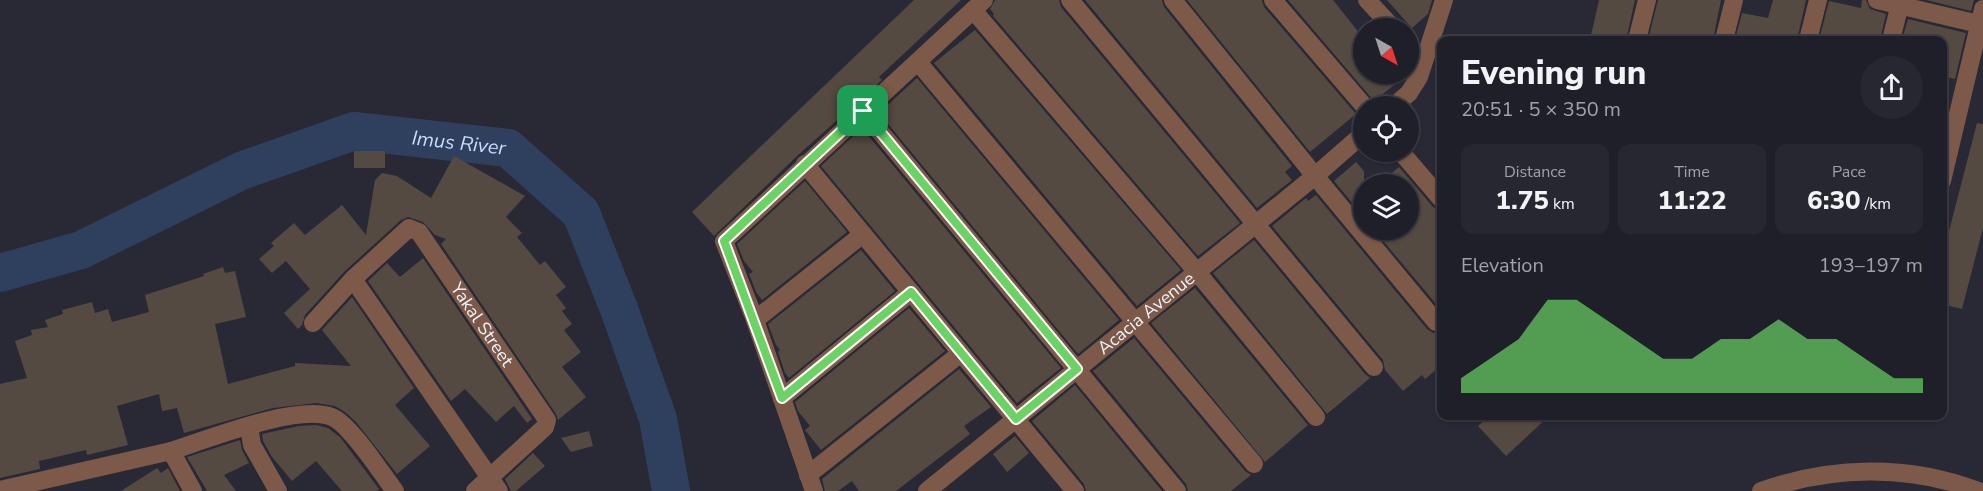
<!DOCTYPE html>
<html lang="en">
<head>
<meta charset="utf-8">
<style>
	body { margin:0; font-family:"Nunito Sans",sans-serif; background:#262730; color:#f1f3f6; height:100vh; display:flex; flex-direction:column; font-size:22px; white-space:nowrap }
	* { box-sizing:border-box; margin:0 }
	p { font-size:20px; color:#a1a2a8 }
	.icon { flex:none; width:33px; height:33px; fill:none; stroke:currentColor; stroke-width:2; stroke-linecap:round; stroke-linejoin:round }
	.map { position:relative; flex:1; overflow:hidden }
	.sheet { position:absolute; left:1437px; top:36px; width:510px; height:384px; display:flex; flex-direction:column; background:#1e1f28; border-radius:12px; box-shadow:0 2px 4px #0004,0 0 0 2px #3c3d45 }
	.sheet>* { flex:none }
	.needle { width:39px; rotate:141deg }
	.controls { position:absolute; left:1353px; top:18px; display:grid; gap:12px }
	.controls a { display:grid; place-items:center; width:66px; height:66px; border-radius:50%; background:#1e1f28; box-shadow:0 2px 4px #0004,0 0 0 2px #3c3d45; font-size:30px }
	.pin { position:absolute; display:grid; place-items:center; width:51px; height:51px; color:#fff; margin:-26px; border-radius:12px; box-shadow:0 3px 9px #0006 }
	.round { display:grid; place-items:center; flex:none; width:63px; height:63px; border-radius:32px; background:#262730 }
	.headline { display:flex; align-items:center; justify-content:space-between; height:102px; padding:0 24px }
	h1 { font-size:33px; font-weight:800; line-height:45px }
	.figures { display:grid; grid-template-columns:repeat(3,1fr); gap:9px; height:102px; padding:6px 24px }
	.figures div { display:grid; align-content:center; border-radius:12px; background:#262730; text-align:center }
	.figures b { font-size:26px; font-weight:800 }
	.figures small { font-size:16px; font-weight:400 }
	.figures p { font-size:16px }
	.chart { height:168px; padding:12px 24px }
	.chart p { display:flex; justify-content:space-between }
	.chart svg { width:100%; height:108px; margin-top:6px; fill:#6ad364; opacity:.7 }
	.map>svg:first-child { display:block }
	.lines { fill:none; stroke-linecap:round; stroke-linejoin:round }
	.river { stroke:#2f405e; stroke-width:38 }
	.building { fill:#554a41 }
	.minor { stroke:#7c5948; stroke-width:18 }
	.route-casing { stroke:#fff; stroke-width:12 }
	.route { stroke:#6ad364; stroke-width:8 }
	.labels { text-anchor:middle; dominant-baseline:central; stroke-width:5; stroke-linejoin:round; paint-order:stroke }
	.street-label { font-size:18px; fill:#f0f2f9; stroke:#121217 }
	.water-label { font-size:20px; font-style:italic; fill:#c7dafd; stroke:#121217 }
</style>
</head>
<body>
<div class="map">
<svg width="1983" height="491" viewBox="0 0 1983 491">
	<rect width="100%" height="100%" fill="#282935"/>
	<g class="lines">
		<path class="river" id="s1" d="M0 273 81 250 241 171 354 131 508 148 581 213 619 309 658 419 671 491"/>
	</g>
	<path class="building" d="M914 0H961L879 77 882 80 797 156 714 236 692 212Z
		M995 0H1059L1061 7 1240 223 1198 256 993 16 994 14 990 9Z
		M1085 0H1162L1164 7 1292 166 1285 172 1292 180 1257 208Z
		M1187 0H1262L1264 7 1356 114 1310 152Z
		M1288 0H1333L1364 39V74H1408L1374 101Z
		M1387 0H1432L1428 14 1412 28Z
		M1599 0H1635L1626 40H1590Z
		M1658 0H1721L1713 40H1648Z
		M1773 0H1806L1797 40H1735L1742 13 1768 18Z
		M1862 0H1866L1870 9 1886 14 1880 40H1819L1829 1 1861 8Z
		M1926 0H1974L1971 11Z
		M1908 19 1966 33 1955 79 1942 76V40H1902Z
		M975 30 1181 270 1137 306 934 63Z
		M917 78 1119 320 1078 354 879 113Z
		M1977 123 1983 124V228L1962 309 1942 304V258Z
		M862 128 1061 368 1017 403 821 166Z
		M354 151H385V168H354Z
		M454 156 525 196 506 217 522 233 517 237 540 265 545 261 566 287 556 295 566 308 562 311 572 324 564 330 581 352 562 367 586 397 558 420 556 414 441 244 446 239 435 235 423 222 408 217 401 220 345 271 305 315 302 325 298 329 284 313 310 289 286 261 272 273 259 259 274 246 271 243 294 223 305 235 342 205 366 235 375 180 382 173 397 176 431 198Z
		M1356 162 1364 171V217L1334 181Z
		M1399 167 1433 207 1442 211V311L1374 230H1408V184H1378Z
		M805 181 847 232 762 300 756 292 749 274 753 272 744 261 737 244Z
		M1316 195 1427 329 1433 333 1442 332V365L1425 379 1422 375 1403 391 1385 370 1383 360 1272 226 1306 198 1308 201Z
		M1254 240 1365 374 1370 378 1327 414 1213 273Z
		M861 250 895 291 789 378 785 373 778 352 780 350 776 345 768 324Z
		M423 258 532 419 527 423 514 406 496 422 465 389 451 401 368 281 387 263 400 277Z
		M223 267 225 273 235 271 246 317 215 324 228 384 295 366V363L351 366 322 330 352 297 414 388 395 405 430 446 397 474 356 422 345 412 335 406 316 403 273 408 184 433 177 408 162 411 159 394 117 406 128 445 87 455 86 450 39 461 40 469 0 478V384L27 378 15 341 32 335 31 330 48 327 45 320 63 314 62 310 92 302 95 313 108 309 112 322 149 312 145 295 204 276 203 274Z
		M1195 288 1308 425 1265 462 1151 323Z
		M909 308 945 351 821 450 805 430 810 426 798 411 795 402Z
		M1134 338 1245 471 1251 475 1231 491H1188L1186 484 1093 371Z
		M959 369 991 407 964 426 970 434 896 491H859L852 481 838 491H825L822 479Z
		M1075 385 1162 491H1086L1084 484 1032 421Z
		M1489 416H1549L1506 456 1478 426Z
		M316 425 328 428 340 437 379 489 377 491H342L316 461 292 481 272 457 263 441 262 434 299 426Z
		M589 431 593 446 571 452 561 438Z
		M1015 436 1029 453 1007 472 993 454Z
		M240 440 242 450 249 463 224 475 236 491H207L187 457Z
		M533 453 545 466 516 491H511L505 479Z
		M157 468 161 473 168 468 180 491H121Z"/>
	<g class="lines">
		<g class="minor">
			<path d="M1070 0 1374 367"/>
			<path d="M1173 0 1315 176 1436 322"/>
			<path d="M1273 0 1364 106"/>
			<path d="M1367 0 1393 28"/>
			<path d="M1877 0 1983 25"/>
			<path d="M973 10 1197 272 1316 417"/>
			<path d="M1637 40 1647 0"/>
			<path d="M1724 40 1734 0"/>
			<path d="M1808 40 1818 0"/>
			<path d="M1891 40 1901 0"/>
			<path d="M1408 46 1423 61"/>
			<path d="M918 62 1254 464"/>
			<path d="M1394 106 1409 93 1419 77 1444 0"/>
			<path d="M863 111 1177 491"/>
			<path d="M1401 152 1442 200"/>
			<path d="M805 164 1075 491"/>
			<path d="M1942 181 1983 9"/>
			<path d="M353 279 499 491"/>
			<path d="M755 320 863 234"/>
			<path id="s2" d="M313 323 353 279 409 228 419 232 547 420 545 427 475 491"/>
			<path d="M782 398 911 292"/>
			<path d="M249 426 252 445 278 491"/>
			<path d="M171 451C206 440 298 403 332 417 350 424 382 474 395 491"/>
			<path d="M808 475 961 353"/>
			<path d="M0 490 171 451 193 491"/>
			<path d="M814 491 755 320 724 241 984 0"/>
			<path id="s3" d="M927 491 1315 176 1364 133"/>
			<path d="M1761 491C1831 466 1908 464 1978 491"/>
		</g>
	</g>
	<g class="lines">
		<g class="route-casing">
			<path id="route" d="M863 111 1077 369 1016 419 911 292 782 398 724 241Z"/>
		</g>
		<use href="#route" class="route"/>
	</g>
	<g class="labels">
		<g class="street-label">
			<text stroke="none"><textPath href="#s3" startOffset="282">Acacia Avenue</textPath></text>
			<text stroke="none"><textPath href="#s2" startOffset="258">Yakal Street</textPath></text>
		</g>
		<g class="water-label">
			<text stroke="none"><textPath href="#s1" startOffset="488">Imus River</textPath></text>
		</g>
	</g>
</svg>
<div class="controls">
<a><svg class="needle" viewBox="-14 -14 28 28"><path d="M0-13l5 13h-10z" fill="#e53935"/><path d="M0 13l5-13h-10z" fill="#a1a2a8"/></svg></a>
<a><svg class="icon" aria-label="locate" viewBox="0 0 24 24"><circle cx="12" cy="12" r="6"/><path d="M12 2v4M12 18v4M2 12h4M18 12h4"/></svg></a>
<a><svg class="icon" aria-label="layers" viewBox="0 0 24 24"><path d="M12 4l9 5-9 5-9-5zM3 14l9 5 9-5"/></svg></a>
</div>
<div class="pin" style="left:863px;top:111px;background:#1e9e55"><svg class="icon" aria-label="arrive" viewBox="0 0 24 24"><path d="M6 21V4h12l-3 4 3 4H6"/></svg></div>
<section class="sheet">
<div class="headline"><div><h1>Evening run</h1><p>20:51 · 5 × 350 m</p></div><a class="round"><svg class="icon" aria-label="share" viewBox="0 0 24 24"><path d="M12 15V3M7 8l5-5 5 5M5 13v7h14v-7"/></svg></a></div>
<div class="figures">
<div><p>Distance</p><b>1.75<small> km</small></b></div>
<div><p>Time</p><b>11:22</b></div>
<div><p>Pace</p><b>6:30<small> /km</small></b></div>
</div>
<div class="chart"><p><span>Elevation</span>193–197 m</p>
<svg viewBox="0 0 160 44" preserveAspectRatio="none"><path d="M0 44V38L10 30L20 22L30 6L40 6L50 14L60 22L70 30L80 30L90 22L100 22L110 14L120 22L130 22L140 30L150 38L160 38V44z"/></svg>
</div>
</section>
</div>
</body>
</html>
